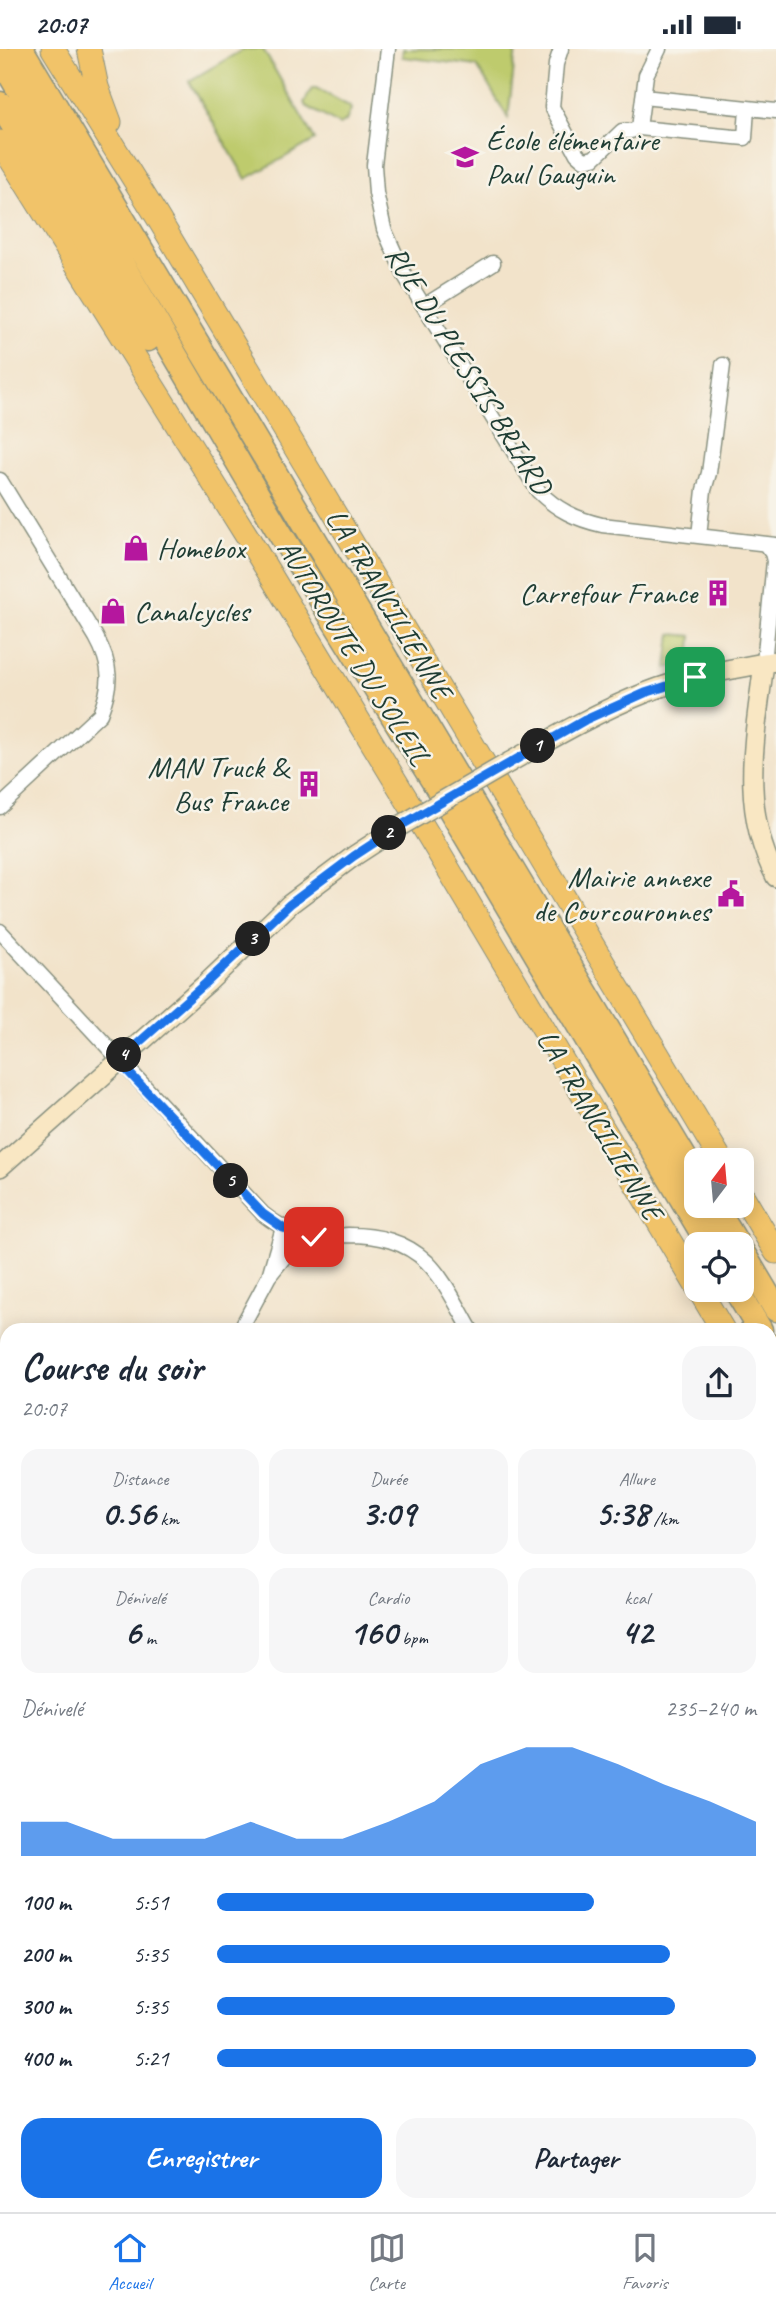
<!DOCTYPE html>
<html lang="fr">
<head>
<meta charset="utf-8">
<style>
	body { margin:0; font-family:Caveat,sans-serif; background:#f6f6f7; color:#1f2937; height:100vh; display:flex; flex-direction:column; font-size:26px; white-space:nowrap }
	* { box-sizing:border-box; margin:0 }
	p { font-size:23px; color:#747a83 }
	.icon { flex:none; width:38px; height:38px; fill:none; stroke:currentColor; stroke-width:2; stroke-linecap:round; stroke-linejoin:round }
	.map { position:relative; flex:1; overflow:hidden }
	.panel { position:absolute; left:0px; top:1274px; width:777px; height:889px; display:flex; flex-direction:column; background:#fff; border-radius:21px 21px 0 0; box-shadow:0 4px 18px #0003 }
	.panel>* { flex:none }
	.needle { width:46px; rotate:16deg }
	.buttons { position:absolute; left:684px; top:1099px; display:grid; gap:14px }
	.buttons a { display:grid; place-items:center; width:70px; height:70px; border-radius:14px; background:#fff; box-shadow:0 4px 18px #0003; font-size:35px }
	.pin { position:absolute; display:grid; place-items:center; width:60px; height:60px; color:#fff; margin:-30px; border-radius:14px; box-shadow:0 4px 10px #0006 }
	.km { position:absolute; width:35px; height:35px; margin:-18px; border-radius:50%; background:#222; color:#fff; font-size:19px; line-height:35px; text-align:center }
	.round { display:grid; place-items:center; flex:none; width:74px; height:74px; border-radius:21px; background:#f6f6f7 }
	.overview { display:flex; align-items:center; justify-content:space-between; height:119px; padding:0 21px }
	h1 { font-size:38px; font-weight:800; line-height:52px }
	.stats { display:grid; grid-template-columns:repeat(3,1fr); gap:10px; height:119px; padding:7px 21px }
	.stats div { display:grid; align-content:center; border-radius:18px; background:#f6f6f7; text-align:center }
	.stats b { font-size:35px; font-weight:800 }
	.stats small { font-size:19px; font-weight:400 }
	.stats p { font-size:19px }
	.chart { height:196px; padding:14px 21px }
	.chart p { display:flex; justify-content:space-between }
	.chart svg { width:100%; height:126px; margin-top:7px; fill:#1a73e8; opacity:.7 }
	.button { display:flex; gap:14px; margin-top:auto; padding:14px 21px }
	.button a { flex:1; height:80px; border-radius:21px; background:#1a73e8; color:#fff; font-size:28px; font-weight:800; line-height:80px; text-align:center }
	.button a+a { background:#f6f6f7; color:#1f2937 }
	ul { padding:0 21px; list-style:none; font-size:23px }
	li { display:grid; grid-template-columns:112px 84px 1fr; align-items:center; height:52px }
	li i { height:18px; border-radius:9px; background:#1a73e8 }
	.status { display:flex; justify-content:space-between; align-items:center; height:49px; padding:0 35px; background:#fff; direction:ltr }
	.status svg { height:19px; fill:currentColor }
	.tab-bar { display:flex; justify-content:space-around; align-items:center; height:98px; border-top:2px solid #e0e1e3; background:#fff; font-size:19px; color:#747a83 }
	.tab-bar a { display:grid; justify-items:center; gap:4px }
	.tab-bar .selected { color:#1a73e8 }
	.map>svg:first-child { display:block }
	.green { fill:#becb6d; stroke:#6e8450; stroke-width:2 }
	.water { fill:#7fb3ec; stroke:#4f7890; stroke-width:2 }
	.lines { fill:none; stroke-linecap:round; stroke-linejoin:round }
	.minor-casing { stroke:#88907f; stroke-width:17 }
	.secondary-casing { stroke:#88907f; stroke-width:22 }
	.trunk-casing { stroke:#88907f; stroke-width:25 }
	.motorway-casing { stroke:#88907f; stroke-width:27 }
	.minor { stroke:#fff; stroke-width:14 }
	.secondary { stroke:#f9e7c3; stroke-width:19 }
	.trunk { stroke:#f1c369; stroke-width:23 }
	.motorway { stroke:#f1c369; stroke-width:24 }
	.tram { stroke:#1f3d34; stroke-width:2 }
	.secondary-bridge-casing { stroke:#88907f; stroke-width:22; stroke-linecap:butt }
	.secondary-bridge { stroke:#f9e7c3; stroke-width:19 }
	.route-casing { stroke:#fff; stroke-width:14 }
	.route { stroke:#1a73e8; stroke-width:9 }
	.labels { text-anchor:middle; dominant-baseline:central; stroke-width:5; stroke-linejoin:round; paint-order:stroke }
	.poi-label { font-size:30px; fill:#1f3d34; stroke:#f7f3e8; text-anchor:start }
	.street-label { font-size:30px; fill:#1f3d34; stroke:#f7f3e8 }
</style>
</head>
<body>
<div class="status"><b>20:07</b><svg viewBox="0 0 49 12"><path d="M0 12V9h3v3zM5 12V6h3v6zM10 12V3h3v9zM15 12V0h3v12zM26 1h20v11H26zM47 4h2v5h-2z"/></svg></div>
<div class="map">
<svg width="776" height="2163" viewBox="0 0 776 2163">
	<rect width="100%" height="100%" fill="#f7f3e8"/>
	<filter id="ink" filterUnits="userSpaceOnUse"><feTurbulence type="fractalNoise" baseFrequency=".0143" numOctaves="2"/><feDisplacementMap in="SourceGraphic" scale="14" xChannelSelector="R" yChannelSelector="G"/><feConvolveMatrix kernelMatrix="1 2 1 2 8 2 1 2 1" color-interpolation-filters="sRGB"/></filter>
	<filter id="wash" filterUnits="userSpaceOnUse"><feTurbulence type="fractalNoise" baseFrequency=".00686" numOctaves="4" result="noise"/><feDisplacementMap in="SourceGraphic" scale="28" xChannelSelector="R" yChannelSelector="G"/><feGaussianBlur stdDeviation="1.57" result="paint"/><feColorMatrix in="noise" values="0 0 0 0 0 0 0 0 0 0 0 0 0 0 0 0 0 1.4 0 .05"/><feComposite in="paint" operator="in"/></filter>
	<g filter="url(#wash)">
		<rect width="100%" height="100%" fill="#f2e3ca"/>
		<path class="green" d="M244 0H263L315 91 246 130 189 32Z
			M403 0H516L508 69 477 17 402 8Z
			M312 39H316L349 57 351 60 346 72 340 76 306 57 304 54Z
			M671 585 692 587 690 613 667 619Z"/>
		<path class="water" d="M0 1582 7 1592V1678L0 1667Z"/>
	</g>
	<g filter="url(#ink)">
		<g class="lines">
			<g class="minor-casing">
				<path id="minor" d="M388 0 374 116 376 144 384 180 405 227 538 442C557 461 576 470 602 476L776 496
					M561 0 556 15 552 58 577 105 584 111 594 109 622 82H631L639 79 745 89 747 59
					M643 48 776 62
					M639 79 646 26 659 0
					M424 257 493 214
					M0 431 96 588C112 617 112 635 100 665L0 758
					M699 487 704 441 709 424 723 316
					M764 614 774 512 772 504 765 495
					M0 882 263 1165C277 1176 292 1185 311 1187 323 1189 336 1187 348 1186 378 1186 405 1192 427 1213 446 1232 458 1259 471 1281
					M283 1179 269 1227 302 1186
					M240 1281 269 1227"/>
			</g>
			<g class="secondary-casing">
				<path id="secondary" d="M764 614C755 688 739 759 776 828
					M510 713C554 688 597 663 645 644 687 627 732 620 776 612
					M0 1118 207 934 290 855 354 807 400 777
					M770 1672 776 1659
					M770 1700 776 1687
					M0 1766 7 1777
					M0 1807 7 1818
					M259 2156 265 2163
					M288 2156 294 2163
					M698 2156 707 2163"/>
			</g>
			<g class="trunk-casing">
				<path id="trunk" d="M53 0 158 169 721 1111
					M89 0 97 38 110 73
					M0 93 248 489 430 789 696 1236
					M742 1146 776 1203
					M699 1241 723 1281
					M770 1358 776 1368"/>
			</g>
			<g class="motorway-casing">
				<path id="motorway" d="M21 0 696 1128
					M0 8 278 481 434 733 709 1195
					M0 55 148 290
					M714 1157 737 1195
					M742 1203 776 1260
					M736 1241 760 1281
					M770 1297 776 1307"/>
			</g>
			<use href="#minor" class="minor"/>
			<use href="#secondary" class="secondary"/>
			<use href="#trunk" class="trunk"/>
			<use href="#motorway" class="motorway"/>
			<path class="tram" d="M0 1724 7 1735
				M303 2156 308 2163"/>
			<g class="secondary-bridge-casing">
				<path id="secondary-bridge" d="M400 777 510 713"/>
			</g>
			<use href="#secondary-bridge" class="secondary-bridge"/>
		</g>
	</g>
	<g class="lines" filter="url(#ink)">
		<g class="route-casing">
			<path id="route" d="M314 1188 283 1179 263 1165 118 1012 206 934 290 855 354 807 400 777 585 671 645 644 695 628"/>
		</g>
		<use href="#route" class="route"/>
	</g>
	<defs>
		<g id="school-bare" transform="scale(2.1)"><path d="M0-5L7-2L0 1L-7-2ZM-4 1L0 2.5L4 1V4Q0 6-4 4Z" fill="#b5179e" stroke="#f7f3e8" stroke-width="2.5" paint-order="stroke"/></g>
		<g id="shop-bare" transform="scale(2.1)"><path d="M-5-2.5h2.3a2.7 3.5 0 0 1 5.4 0H5L5.5 6h-11ZM-1.5-2.5h3a1.5 2.3 0 0 0-3 0Z" fill="#b5179e" stroke="#f7f3e8" stroke-width="2.5" paint-order="stroke"/></g>
		<g id="building-bare" transform="scale(2.1)"><path d="M-4-6H4V6H1V3H-1V6H-4ZM-2.5-4.3h1.7v1.8h-1.7ZM.8-4.3h1.7v1.8H.8ZM-2.5-1h1.7V.8h-1.7ZM.8-1h1.7V.8H.8Z" fill="#b5179e" stroke="#f7f3e8" stroke-width="2.5" paint-order="stroke"/></g>
		<g id="civic-bare" transform="scale(2.1)"><path d="M-.6-6.5H3V-4.5H.6V-3L4-1V1h2V6H-6V1h2V-1L-.6-3ZM-1.2 2.5V6h2.4V2.5Z" fill="#b5179e" stroke="#f7f3e8" stroke-width="2.5" paint-order="stroke"/></g>
	</defs>
	<g fill-rule="evenodd">
		<use href="#school-bare" x="465" y="108"/>
		<use href="#shop-bare" x="136" y="499"/>
		<use href="#building-bare" x="718" y="544"/>
		<use href="#shop-bare" x="113" y="562"/>
		<use href="#building-bare" x="309" y="735"/>
		<use href="#civic-bare" x="731" y="845"/>
	</g>
	<g class="labels">
		<g class="poi-label">
			<text x="486" y="91">École élémentaire<tspan x="486" dy="34">Paul Gauguin</tspan></text>
			<text x="157" y="499">Homebox</text>
			<text x="697" y="544" text-anchor="end">Carrefour France</text>
			<text x="134" y="562">Canalcycles</text>
			<text x="288" y="718" text-anchor="end">MAN Truck &amp;<tspan x="288" dy="34">Bus France</tspan></text>
			<text x="710" y="828" text-anchor="end">Mairie annexe<tspan x="710" dy="34">de Courcouronnes</tspan></text>
		</g>
		<g class="street-label">
			<text transform="translate(469 321) rotate(58)">RUE DU PLESSIS BRIARD</text>
			<text transform="translate(389 555) rotate(59)">LA FRANCILIENNE</text>
			<text transform="translate(354 603) rotate(58)">AUTOROUTE DU SOLEIL</text>
			<text transform="translate(600 1076) rotate(59)">LA FRANCILIENNE</text>
		</g>
	</g>
</svg>
<div class="buttons">
<a><svg class="needle" viewBox="-14 -14 28 28"><path d="M0-13l5 13h-10z" fill="#e53935"/><path d="M0 13l5-13h-10z" fill="#747a83"/></svg></a>
<a><svg class="icon" aria-label="locate" viewBox="0 0 24 24"><circle cx="12" cy="12" r="6"/><path d="M12 2v4M12 18v4M2 12h4M18 12h4"/></svg></a>
</div>
<div class="pin" style="left:695px;top:628px;background:#1e9e55"><svg class="icon" aria-label="arrive" viewBox="0 0 24 24"><path d="M6 21V4h12l-3 4 3 4H6"/></svg></div>
<div class="pin" style="left:314px;top:1188px;background:#d93025"><svg class="icon" aria-label="check" viewBox="0 0 24 24"><path d="M5 12l5 5 9-10"/></svg></div>
<b class="km" style="left:538px;top:697px">1</b>
<b class="km" style="left:389px;top:784px">2</b>
<b class="km" style="left:253px;top:890px">3</b>
<b class="km" style="left:124px;top:1006px">4</b>
<b class="km" style="left:231px;top:1132px">5</b>
<section class="panel">
<div class="overview"><div><h1>Course du soir</h1><p>20:07</p></div><a class="round"><svg class="icon" aria-label="share" viewBox="0 0 24 24"><path d="M12 15V3M7 8l5-5 5 5M5 13v7h14v-7"/></svg></a></div>
<div class="stats">
<div><p>Distance</p><b>0.56<small> km</small></b></div>
<div><p>Durée</p><b>3:09</b></div>
<div><p>Allure</p><b>5:38<small> /km</small></b></div>
</div>
<div class="stats">
<div><p>Dénivelé</p><b>6<small> m</small></b></div>
<div><p>Cardio</p><b>160<small> bpm</small></b></div>
<div><p>kcal</p><b>42</b></div>
</div>
<div class="chart"><p><span>Dénivelé</span>235–240 m</p>
<svg viewBox="0 0 160 44" preserveAspectRatio="none"><path d="M0 44V32L10 32L20 38L30 38L40 38L50 32L60 38L70 38L80 32L90 25L100 12L110 6L120 6L130 12L140 19L150 25L160 32V44z"/></svg>
</div>
<ul>
<li><b>100 m</b>5:51<i style="width:70%"></i></li>
<li><b>200 m</b>5:35<i style="width:84%"></i></li>
<li><b>300 m</b>5:35<i style="width:85%"></i></li>
<li><b>400 m</b>5:21<i style="width:100%"></i></li>
</ul>
<div class="button"><a>Enregistrer</a><a>Partager</a></div>
</section>
</div>
<nav class="tab-bar">
<a class="selected"><svg class="icon" aria-label="home" viewBox="0 0 24 24"><path d="M3 11l9-7 9 7M6 9v11h12V9"/></svg>Accueil</a>
<a><svg class="icon" aria-label="map" viewBox="0 0 24 24"><path d="M3 6l6-2 6 2 6-2v14l-6 2-6-2-6 2zM9 4v14M15 6v14"/></svg>Carte</a>
<a><svg class="icon" aria-label="saved" viewBox="0 0 24 24"><path d="M7 4h10v16l-5-4-5 4z"/></svg>Favoris</a>
</nav>
</body>
</html>
